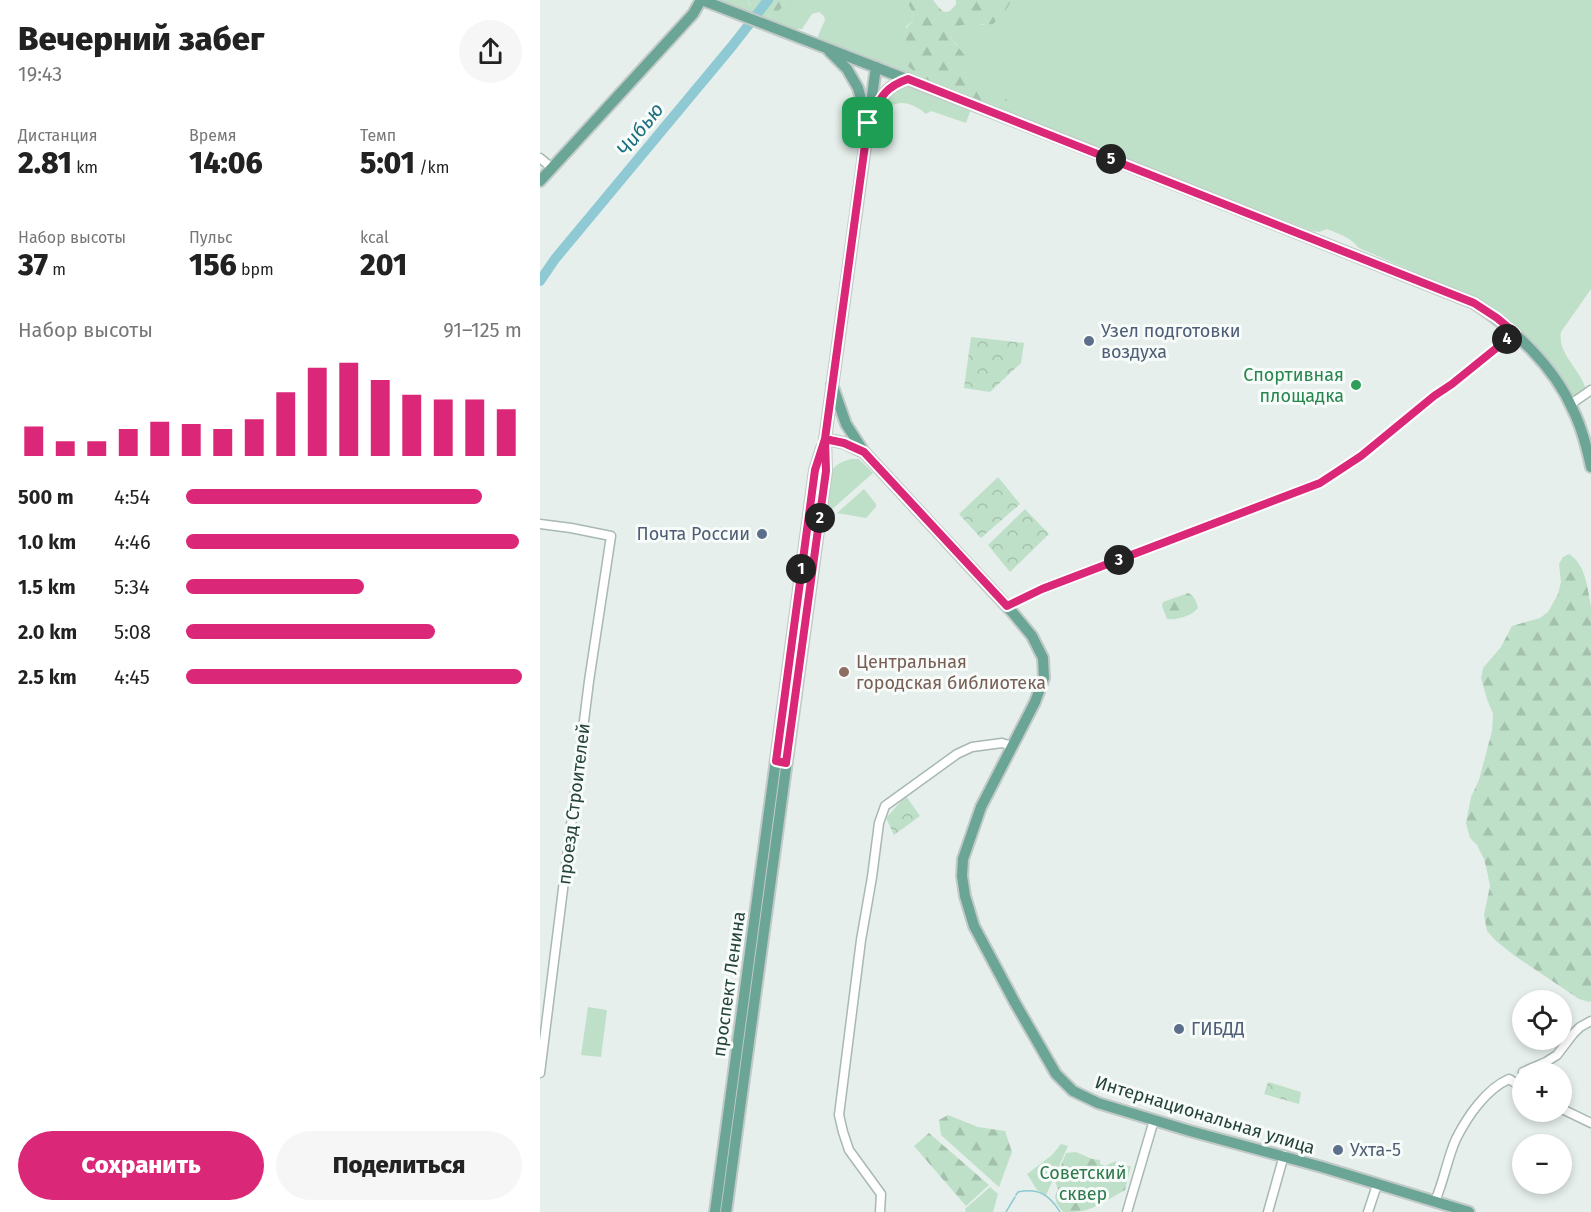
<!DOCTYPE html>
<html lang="ru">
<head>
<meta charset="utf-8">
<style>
	body { margin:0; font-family:"Fira Sans",sans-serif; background:#f6f6f6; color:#222; height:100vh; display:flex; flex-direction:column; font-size:22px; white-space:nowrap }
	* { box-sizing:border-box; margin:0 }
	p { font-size:20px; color:#767676 }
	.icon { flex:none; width:33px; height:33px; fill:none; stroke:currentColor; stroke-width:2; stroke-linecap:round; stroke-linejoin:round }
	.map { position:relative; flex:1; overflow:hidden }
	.sheet { display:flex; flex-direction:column; background:#fff; width:540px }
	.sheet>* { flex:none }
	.buttons { position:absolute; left:972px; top:990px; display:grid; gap:12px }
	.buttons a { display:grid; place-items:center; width:60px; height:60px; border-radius:50%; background:#fff; box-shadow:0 3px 9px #0003; font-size:30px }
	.pin { position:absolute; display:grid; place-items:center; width:51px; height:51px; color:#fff; margin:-26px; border-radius:12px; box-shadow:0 3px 9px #0006 }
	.km { position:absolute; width:30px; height:30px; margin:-15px; border-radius:50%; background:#222; color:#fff; font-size:16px; line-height:30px; text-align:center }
	.round { display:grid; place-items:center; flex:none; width:63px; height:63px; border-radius:32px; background:#f6f6f6 }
	.overview { display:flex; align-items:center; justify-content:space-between; height:102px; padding:0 18px }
	h1 { font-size:33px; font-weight:800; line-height:45px }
	.figures { display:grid; grid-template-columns:repeat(3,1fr); gap:9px; height:102px; padding:6px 18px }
	.figures div { display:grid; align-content:center }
	.figures b { font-size:30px; font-weight:800 }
	.figures small { font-size:16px; font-weight:400 }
	.figures p { font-size:16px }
	.chart { height:168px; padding:12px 18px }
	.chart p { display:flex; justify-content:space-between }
	.chart svg { width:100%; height:108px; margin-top:6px; stroke:#db2777; stroke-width:6 }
	.cta { display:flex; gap:12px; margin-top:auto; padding:12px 18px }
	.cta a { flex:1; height:69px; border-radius:36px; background:#db2777; color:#fff; font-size:24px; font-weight:800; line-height:69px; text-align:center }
	.cta a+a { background:#f6f6f6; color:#222 }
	ul { padding:0 18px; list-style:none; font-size:20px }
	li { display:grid; grid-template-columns:96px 72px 1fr; align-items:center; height:45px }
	li i { height:15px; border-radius:8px; background:#db2777 }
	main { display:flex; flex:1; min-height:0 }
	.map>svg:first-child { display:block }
	.grass { fill:#bfe0c8 }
	.forest { fill:url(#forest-firs) }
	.park { fill:url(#park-crowns) }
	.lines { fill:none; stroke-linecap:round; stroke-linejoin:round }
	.stream { stroke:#8ec9d4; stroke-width:1.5 }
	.river { stroke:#8ec9d4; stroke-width:10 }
	.minor-casing { stroke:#a8b8b2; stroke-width:11 }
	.major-casing { stroke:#c2cac8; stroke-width:14 }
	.minor { stroke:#fff; stroke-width:8 }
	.major { stroke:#6aa596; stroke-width:10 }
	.route-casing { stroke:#fff; stroke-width:12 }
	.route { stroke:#db2777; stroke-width:8 }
	.service-dot { fill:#5c6f8a; stroke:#f7fbf9; stroke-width:2 }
	.leisure-dot { fill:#2e9e5b; stroke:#f7fbf9; stroke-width:2 }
	.education-dot { fill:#8d6e63; stroke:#f7fbf9; stroke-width:2 }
	.labels { text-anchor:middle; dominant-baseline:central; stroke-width:6; stroke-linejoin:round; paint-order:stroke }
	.service-label { font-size:18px; fill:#4e5e75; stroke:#f7fbf9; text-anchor:start }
	.leisure-label { font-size:18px; fill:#27864d; stroke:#f7fbf9; text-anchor:end }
	.education-label { font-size:18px; fill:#785e54; stroke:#f7fbf9; text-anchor:start }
	.street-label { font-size:18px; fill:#24423a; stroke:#f7fbf9 }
	.park-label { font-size:18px; fill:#2d7a4b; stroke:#f7fbf9 }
	.water-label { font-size:20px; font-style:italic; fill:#1c6f80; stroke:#f7fbf9 }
</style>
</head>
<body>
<main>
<section class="sheet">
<div class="overview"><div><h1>Вечерний забег</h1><p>19:43</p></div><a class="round"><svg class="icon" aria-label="share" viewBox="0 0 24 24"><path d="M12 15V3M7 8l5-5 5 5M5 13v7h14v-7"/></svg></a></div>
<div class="figures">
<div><p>Дистанция</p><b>2.81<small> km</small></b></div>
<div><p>Время</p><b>14:06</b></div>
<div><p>Темп</p><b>5:01<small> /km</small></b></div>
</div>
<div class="figures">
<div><p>Набор высоты</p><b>37<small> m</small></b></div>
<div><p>Пульс</p><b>156<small> bpm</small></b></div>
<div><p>kcal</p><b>201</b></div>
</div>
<div class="chart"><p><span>Набор высоты</span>91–125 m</p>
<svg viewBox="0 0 160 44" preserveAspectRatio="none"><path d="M5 44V32M15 44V38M25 44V38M35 44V33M45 44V30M55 44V31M65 44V33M75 44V29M85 44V18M95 44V8M105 44V6M115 44V13M125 44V19M135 44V21M145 44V21M155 44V25"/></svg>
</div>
<ul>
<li><b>500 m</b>4:54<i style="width:88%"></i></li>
<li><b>1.0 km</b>4:46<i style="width:99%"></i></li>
<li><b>1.5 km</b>5:34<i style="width:53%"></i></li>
<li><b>2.0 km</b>5:08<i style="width:74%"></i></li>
<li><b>2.5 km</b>4:45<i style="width:100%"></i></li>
</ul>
<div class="cta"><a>Сохранить</a><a>Поделиться</a></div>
</section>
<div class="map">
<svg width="1051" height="1212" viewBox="0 0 1051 1212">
	<defs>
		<pattern id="forest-firs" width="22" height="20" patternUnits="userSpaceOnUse" patternTransform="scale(1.5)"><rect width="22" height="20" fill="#bfe0c8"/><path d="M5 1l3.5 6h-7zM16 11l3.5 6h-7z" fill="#a4c1ad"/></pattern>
		<pattern id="park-crowns" width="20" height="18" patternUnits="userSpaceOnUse" patternTransform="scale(1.5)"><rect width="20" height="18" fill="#bfe0c8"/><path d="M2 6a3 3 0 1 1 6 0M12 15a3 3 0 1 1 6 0" fill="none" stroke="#a4c1ad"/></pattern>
	</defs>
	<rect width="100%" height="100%" fill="#e6efeb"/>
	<path class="grass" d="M174 0H208L209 5 239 11 247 0H366L373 13 374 19 366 27 376 73 399 86 464 111 466 99 433 84 426 76 417 45 410 37C414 23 430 21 443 25L466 10 472 0H1051V289L1021 332C1017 354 1041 369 1046 390L1035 398 1031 397C1014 373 998 348 976 328 966 319 953 312 941 306 903 283 860 266 819 248 810 237 799 234 787 229L779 232 772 231 532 140 526 133H520L281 42 278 36 285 20 284 16 279 12 272 14 262 29H249Z
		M371 84 410 102 431 109 426 123 391 111 386 114C375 104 358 97 346 110 342 114 342 123 341 129L338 128 343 102 354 86Z
		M312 459H319L333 473 289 512H286L290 474C294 464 303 461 312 459Z
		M324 489 336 504V507L326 518 297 513Z
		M48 1007 67 1010 61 1057 41 1055Z
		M521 1144 528 1146 506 1195 497 1190 487 1174 512 1155Z
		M450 1187 458 1194 453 1212H426L425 1209Z"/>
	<path class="forest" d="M208 0H247L239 11 233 15C222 14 210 11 208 0Z
		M366 0H393C401 10 405 19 416 4V0H472L466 10 453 24C438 26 416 18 410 37L426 57V76C439 90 458 91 471 103V110L464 111C438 101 372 82 361 56 359 51 359 43 359 37L374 19 373 13Z
		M1029 554C1046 565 1047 587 1051 606V1001L1049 1002 1039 999 975 956 956 941 947 931 944 915 950 886 947 871 944 859 937 845 930 838 926 823 931 797 939 780 952 731 953 714 947 699 941 678 943 668 961 647 972 626 1000 618 1008 612 1018 594 1021 582 1019 564 1023 557Z
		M648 593C655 596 656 601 658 608 652 616 637 620 627 619L622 606 623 602Z
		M408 1115 438 1127 465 1131 472 1152 459 1187 401 1135 399 1120Z
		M389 1133 449 1185 426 1206 374 1146Z
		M536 1152 552 1159 560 1160V1164L565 1166 576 1161 577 1166H591L585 1190C572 1197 557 1208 542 1211 537 1212 528 1212 523 1212L517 1204 515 1197 518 1189 515 1181 526 1153Z"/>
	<path class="park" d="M431 337 484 343 481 363 450 392 424 388Z
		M458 477 480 504 441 538 419 514Z
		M485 509 509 534 470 572 448 545Z
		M366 796 380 816 354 835 346 818Z
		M728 1082 761 1092 759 1104 724 1094Z"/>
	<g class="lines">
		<path class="stream" d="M476 1195 478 1192C498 1188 509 1194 520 1212
			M466 1212 475 1197"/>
		<path class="river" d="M0 281 15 259 193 45 228 0"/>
		<g class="minor-casing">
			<path id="minor" d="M0 158 12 168
				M1031 404 1051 390
				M0 524 31 528 71 536 49 681 0 1073
				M467 606 502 589 780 483 821 456 894 396 912 384 975 333
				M983 1072 1006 1062 1017 1055 1033 1034 1040 1027 1051 1021
				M1022 1109 1051 1123
				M895 1201C904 1181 907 1159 916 1139 927 1117 946 1089 969 1079L982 1087
				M340 1212 341 1194 309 1150 303 1132 299 1115 321 940 332 877 339 823 345 806 417 754 432 747 462 743 472 746
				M587 1212 614 1120
				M728 1212 744 1155
				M828 1212 837 1185"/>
		</g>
		<g class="major-casing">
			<path id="major" d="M162 0 521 139 934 303C973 328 1014 366 1033 410 1042 428 1047 448 1051 467
				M289 51 307 69 318 88 327 120
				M333 113C343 94 347 86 368 79
				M0 181 153 14 161 0
				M292 384 306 424 324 452 473 613 492 636 503 658 504 678 495 702 441 807 423 859 422 876 425 896 434 926 474 1001 516 1074 533 1091 558 1103 650 1131 782 1167 929 1212
				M285 439 305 443 321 451
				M175 1212 275 470 282 448
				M186 1212 286 472 285 439 336 67"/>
		</g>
		<use href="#minor" class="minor"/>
		<use href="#major" class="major"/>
	</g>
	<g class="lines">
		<g class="route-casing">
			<path id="route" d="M328 123 285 439 275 470 236 761 246 763 286 471 285 439 304 443 324 452 467 606 502 589 780 483 821 456 894 396 912 384 975 333 957 318 934 303 368 79C342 88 340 100 328 123"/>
		</g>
		<use href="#route" class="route"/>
	</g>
	<g class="service-dot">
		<circle cx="549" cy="341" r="6"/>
		<circle cx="222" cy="534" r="6"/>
		<circle cx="639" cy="1029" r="6"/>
		<circle cx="798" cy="1150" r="6"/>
	</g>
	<circle class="leisure-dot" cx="816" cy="385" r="6"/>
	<circle class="education-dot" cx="304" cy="672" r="6"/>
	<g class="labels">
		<g class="service-label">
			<text x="561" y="331">Узел подготовки<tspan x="561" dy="21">воздуха</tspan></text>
			<text x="210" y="534" text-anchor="end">Почта России</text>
			<text x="651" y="1029">ГИБДД</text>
			<text x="810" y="1150">Ухта-5</text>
		</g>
		<g class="leisure-label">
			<text x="804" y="375">Спортивная<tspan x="804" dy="21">площадка</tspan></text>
		</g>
		<g class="education-label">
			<text x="316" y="662">Центральная<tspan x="316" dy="21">городская библиотека</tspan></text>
		</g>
		<g class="street-label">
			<text transform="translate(34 804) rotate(-83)">проезд Строителей</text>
			<text transform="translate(189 984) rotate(-82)">проспект Ленина</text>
			<text transform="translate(665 1115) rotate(17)">Интернациональная улица</text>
		</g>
		<g class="park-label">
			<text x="543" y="1173">Советский<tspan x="543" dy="21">сквер</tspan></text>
		</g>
		<g class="water-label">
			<text transform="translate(100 129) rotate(-51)">Чибью</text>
		</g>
	</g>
</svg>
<div class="buttons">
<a><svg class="icon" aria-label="locate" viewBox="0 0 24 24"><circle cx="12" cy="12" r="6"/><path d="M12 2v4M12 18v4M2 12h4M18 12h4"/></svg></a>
<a>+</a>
<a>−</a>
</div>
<div class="pin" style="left:328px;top:123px;background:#1e9e55"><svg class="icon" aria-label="arrive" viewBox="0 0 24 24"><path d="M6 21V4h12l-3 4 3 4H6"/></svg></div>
<b class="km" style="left:261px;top:569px">1</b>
<b class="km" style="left:280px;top:518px">2</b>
<b class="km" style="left:579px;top:560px">3</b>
<b class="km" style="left:967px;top:339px">4</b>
<b class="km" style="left:571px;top:159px">5</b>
</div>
</main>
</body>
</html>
